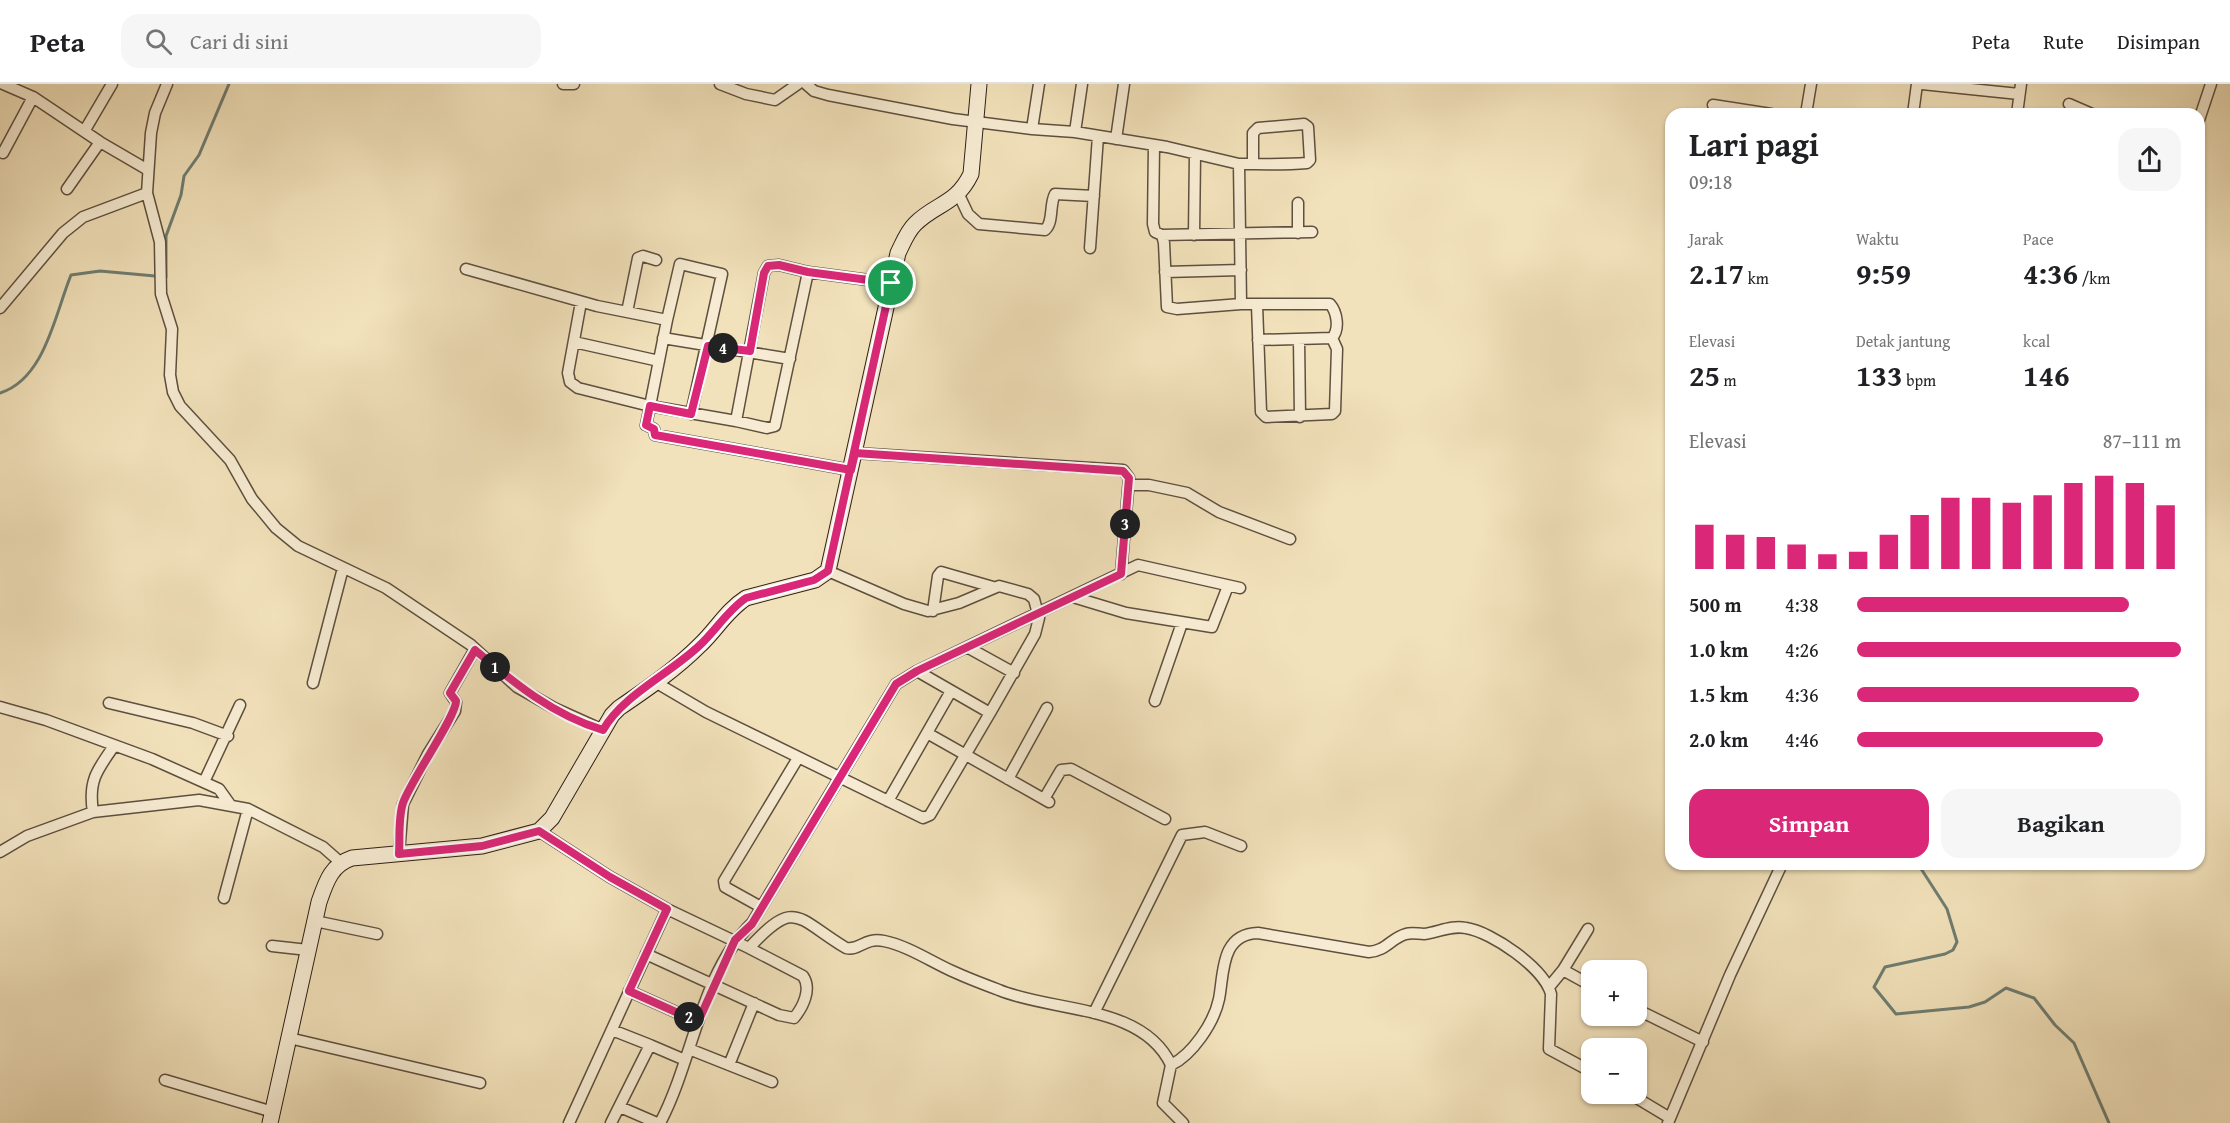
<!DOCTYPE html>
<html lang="id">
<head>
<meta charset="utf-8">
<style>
	body { margin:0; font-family:"Gentium Book Plus",serif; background:#f6f6f6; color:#202124; height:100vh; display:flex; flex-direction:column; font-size:22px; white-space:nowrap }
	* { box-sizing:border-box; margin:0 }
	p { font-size:20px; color:#757577 }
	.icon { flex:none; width:33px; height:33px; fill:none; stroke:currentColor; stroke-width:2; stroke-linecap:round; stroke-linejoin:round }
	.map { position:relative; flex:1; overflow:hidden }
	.side { position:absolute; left:1665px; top:24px; width:540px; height:762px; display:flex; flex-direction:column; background:#fff; border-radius:18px; box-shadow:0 2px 4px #0004 }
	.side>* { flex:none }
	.fabs { position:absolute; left:1581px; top:876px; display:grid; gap:12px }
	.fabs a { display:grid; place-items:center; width:66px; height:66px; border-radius:12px; background:#fff; box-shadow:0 2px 4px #0004; font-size:30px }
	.pin { position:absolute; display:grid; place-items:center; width:51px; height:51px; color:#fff; margin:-26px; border:3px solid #fff; border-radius:50%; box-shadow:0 2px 6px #0007 }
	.km { position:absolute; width:30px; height:30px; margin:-15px; border-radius:50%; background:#222; color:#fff; font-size:16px; line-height:30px; text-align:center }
	.round { display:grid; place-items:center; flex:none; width:63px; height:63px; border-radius:18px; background:#f6f6f6 }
	.headline { display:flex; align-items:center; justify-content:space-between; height:102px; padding:0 24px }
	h1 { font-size:33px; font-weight:700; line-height:45px }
	.figures { display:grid; grid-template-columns:repeat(3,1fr); gap:9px; height:102px; padding:6px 24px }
	.figures div { display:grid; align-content:center }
	.figures b { font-size:30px; font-weight:700 }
	.figures small { font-size:16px; font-weight:400 }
	.figures p { font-size:16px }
	.chart { height:168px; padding:12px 24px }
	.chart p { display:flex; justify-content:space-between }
	.chart svg { width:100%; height:108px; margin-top:6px; stroke:#db2777; stroke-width:6 }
	.primary-button { display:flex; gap:12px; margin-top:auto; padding:12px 24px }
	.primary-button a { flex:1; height:69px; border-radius:18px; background:#db2777; color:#fff; font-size:24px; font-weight:700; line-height:69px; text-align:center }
	.primary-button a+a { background:#f6f6f6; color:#202124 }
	ul { padding:0 24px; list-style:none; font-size:20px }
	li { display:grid; grid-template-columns:96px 72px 1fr; align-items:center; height:45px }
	li i { height:15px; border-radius:8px; background:#db2777 }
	header { display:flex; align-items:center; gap:36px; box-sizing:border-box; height:84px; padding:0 30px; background:#fff; border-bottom:2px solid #e0e0e0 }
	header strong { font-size:28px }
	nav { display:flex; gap:33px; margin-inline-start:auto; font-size:21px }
	.search { width:420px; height:54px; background:#f6f6f6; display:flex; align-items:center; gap:15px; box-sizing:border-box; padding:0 21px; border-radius:18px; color:#757577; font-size:22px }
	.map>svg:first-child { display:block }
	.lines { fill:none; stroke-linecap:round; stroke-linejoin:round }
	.stream { stroke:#6f7e72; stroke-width:3 }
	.street-casing { stroke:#5e503f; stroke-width:13 }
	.secondary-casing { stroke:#2d1f16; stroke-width:17 }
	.street { stroke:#f7ecd3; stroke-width:10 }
	.secondary { stroke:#f7ecd3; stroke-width:15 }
	.route-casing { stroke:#fff; stroke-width:12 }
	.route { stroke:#db2777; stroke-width:8 }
</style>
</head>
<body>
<header>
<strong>Peta</strong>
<div class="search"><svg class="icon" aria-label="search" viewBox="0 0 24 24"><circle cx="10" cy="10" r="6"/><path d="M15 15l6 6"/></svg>Cari di sini</div>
<nav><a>Peta</a><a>Rute</a><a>Disimpan</a></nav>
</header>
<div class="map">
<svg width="2230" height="1039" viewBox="0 0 2230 1039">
	<rect width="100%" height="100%" fill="#f2e2bb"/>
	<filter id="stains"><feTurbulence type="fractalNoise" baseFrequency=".00333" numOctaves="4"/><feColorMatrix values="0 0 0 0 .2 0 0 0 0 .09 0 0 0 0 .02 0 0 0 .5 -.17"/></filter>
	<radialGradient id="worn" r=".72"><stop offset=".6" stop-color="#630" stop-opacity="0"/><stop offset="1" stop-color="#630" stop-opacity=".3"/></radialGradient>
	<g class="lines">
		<path class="stream" d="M0 309C45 295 55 230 71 191L100 187 166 193V152L181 111 184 92 199 71 229 0
			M1918 780 1947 825 1957 858 1953 866 1945 870 1885 883 1874 903 1896 930 1969 923 1985 918 2006 904 2034 914 2055 941 2074 959 2109 1039"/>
		<g class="street-casing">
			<path id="street" d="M3 0 33 13 100 58 148 86
				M167 0 155 29 151 49 147 109 160 158 161 210 172 245 170 291 173 308 180 322 230 376 252 415 276 444 298 462 386 504 471 561 517 603 554 624 603 646
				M563 0H574
				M720 0 746 10 775 16 798 0
				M806 0 814 7 828 11 953 35 1032 45 1075 48 1167 63 1239 80 1241 220H1330C1337 228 1340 245 1332 254
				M1922 0 2019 10
				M2069 20 2092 30
				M1713 21 1771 30
				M1806 30 1811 0
				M1913 30 1917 0
				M2017 30 2021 0
				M2199 36 2211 0
				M1032 45 1039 0
				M85 46 112 0
				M1075 48 1082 0
				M1116 55 1124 0
				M1154 61 1153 140 1155 148 1162 151 1164 159 1167 223 1177 225 1241 220
				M3 69 33 13
				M1239 80C1261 80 1284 81 1307 79L1310 76 1308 43 1304 40 1258 44 1253 49V80
				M67 105 100 58
				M959 111 968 130 979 140 1045 146C1054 138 1049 121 1055 110L1094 112
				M1298 119V149
				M1162 151 1312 148
				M1194 151 1195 70
				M1090 164 1098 52
				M466 185 597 222 667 236 650 322 736 337 764 189 768 182 779 181 808 188 891 199
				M1165 188 1241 186
				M581 218 568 289 570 298 578 304 650 322 646 341 654 345 655 351 851 386
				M1257 221 1261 328 1266 333 1332 330 1335 327 1337 265 1332 254
				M0 224 63 149 83 133 147 109
				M627 228 638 174 643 172 656 176
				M667 236 680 180 722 190 691 330
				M663 254 790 275
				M1299 255 1300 333
				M1258 256 1332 254
				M574 258 659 277
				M736 337 767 344 775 342 808 188
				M855 369 1123 386 1129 394 1121 490
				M1129 401H1149L1187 409 1219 428 1290 455
				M828 487 904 520 928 527 959 519 999 502 1028 510 1034 515 1039 534 1035 550 990 629
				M1073 513 1126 529 1212 543 1228 502
				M933 527 938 492 941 488 993 503
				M967 563 1014 589
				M655 598 706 628 923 734 930 731 990 629 917 587
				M313 599 343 484
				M1155 617 1182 539
				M109 619 193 639 228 652
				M0 623 46 636 152 675 219 705 229 719
				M927 649 1049 718
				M1008 695 1047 624
				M204 698 240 621
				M1044 715 1061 686 1071 685 1165 735
				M888 717 951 607
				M93 728C88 697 97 686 114 662
				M539 747 610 793 667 825 749 864C796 813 796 834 846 864 860 867 864 853 884 857 908 862 930 877 952 887 967 894 983 900 999 906 1051 928 1143 920 1171 981L1163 1019 1183 1039
				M0 768 27 752 93 728 199 716 248 725 323 763 340 778
				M399 770 403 720 428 670 455 627 456 618 450 609 475 565
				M224 814 248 725
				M761 823 725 803 724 797 798 674
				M315 837 377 850
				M272 862 308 866
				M646 870 779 931 794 934C803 923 812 905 803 892L749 864
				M1563 886 1588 845
				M1549 903 1563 886 1592 902
				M629 907 698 938
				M1636 925 1703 958
				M1094 929 1182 751 1205 748 1241 762
				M612 946 650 961
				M289 954 480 999
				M689 965 772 998
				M729 981 754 919
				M1171 981C1192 971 1214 939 1219 915 1224 890 1220 850 1258 849L1369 868C1386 867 1391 854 1406 850 1412 848 1418 850 1424 850 1439 848 1451 841 1466 844 1492 848 1544 884 1551 910L1549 965 1592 988
				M165 996 273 1028
				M1630 1010 1670 1034
				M620 1023 657 1039
				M569 1039 667 825
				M611 1039 650 961 685 976
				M660 1039C693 977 700 890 752 839L896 600 917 587 1138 481 1240 504
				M1668 1039 1730 891 1782 780"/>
		</g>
		<g class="secondary-casing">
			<path id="secondary" d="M270 1039 319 818C326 798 331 781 352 774L482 762 539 747 552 734 612 631 619 624C647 605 676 585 700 561 716 546 727 526 746 514L815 496 828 487 898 169C903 159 907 148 915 140 936 119 956 121 971 90L979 0"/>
		</g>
		<use href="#street" class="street"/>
		<use href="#secondary" class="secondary"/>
	</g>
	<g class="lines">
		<g class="route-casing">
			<path id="route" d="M891 199 828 487 814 496 746 514C728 526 716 546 700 561 671 589 623 611 603 646 553 631 514 599 475 566L450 609 456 617C457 631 411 696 403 719 398 734 400 754 399 770L482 762 539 747 610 793 667 825 629 907 698 938 735 856 752 840 896 600 917 587 1121 490 1129 394 1123 387 855 369 851 386 655 351 654 345 646 341 650 322 691 330 708 262 750 267 764 189 768 182 779 181 808 188 891 199"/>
		</g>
		<use href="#route" class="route"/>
	</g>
	<rect width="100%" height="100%" filter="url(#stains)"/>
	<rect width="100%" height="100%" fill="url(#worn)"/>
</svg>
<div class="fabs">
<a>+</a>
<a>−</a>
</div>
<div class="pin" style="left:891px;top:199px;background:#1e9e55"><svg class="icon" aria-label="arrive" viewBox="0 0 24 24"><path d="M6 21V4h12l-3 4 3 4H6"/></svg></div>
<b class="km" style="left:495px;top:583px">1</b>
<b class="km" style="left:689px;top:933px">2</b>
<b class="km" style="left:1125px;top:440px">3</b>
<b class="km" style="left:723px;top:264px">4</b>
<section class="side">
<div class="headline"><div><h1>Lari pagi</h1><p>09:18</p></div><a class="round"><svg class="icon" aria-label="share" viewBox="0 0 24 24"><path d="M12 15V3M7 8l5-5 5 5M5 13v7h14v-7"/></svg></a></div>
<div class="figures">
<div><p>Jarak</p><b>2.17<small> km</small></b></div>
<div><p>Waktu</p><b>9:59</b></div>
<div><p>Pace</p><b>4:36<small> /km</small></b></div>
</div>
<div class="figures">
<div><p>Elevasi</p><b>25<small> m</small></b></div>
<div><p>Detak jantung</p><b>133<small> bpm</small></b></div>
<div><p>kcal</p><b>146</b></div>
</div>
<div class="chart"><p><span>Elevasi</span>87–111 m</p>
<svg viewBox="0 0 160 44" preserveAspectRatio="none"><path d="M5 44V26M15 44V30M25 44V31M35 44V34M45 44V38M55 44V37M65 44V30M75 44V22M85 44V15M95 44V15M105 44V17M115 44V14M125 44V9M135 44V6M145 44V9M155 44V18"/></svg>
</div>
<ul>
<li><b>500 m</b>4:38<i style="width:84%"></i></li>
<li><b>1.0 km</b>4:26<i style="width:100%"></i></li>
<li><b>1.5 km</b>4:36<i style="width:87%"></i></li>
<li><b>2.0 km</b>4:46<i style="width:76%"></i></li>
</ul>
<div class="primary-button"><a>Simpan</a><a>Bagikan</a></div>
</section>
</div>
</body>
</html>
